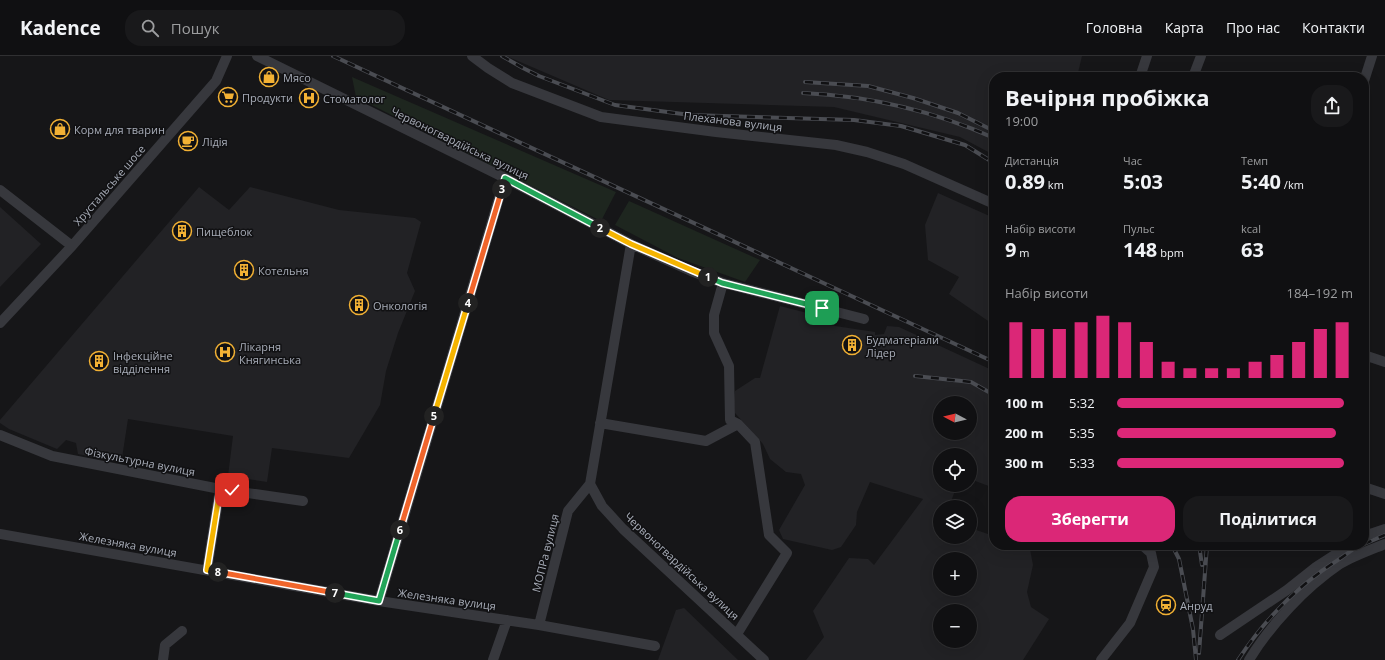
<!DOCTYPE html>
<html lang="uk">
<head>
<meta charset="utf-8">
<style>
	body { margin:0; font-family:"Open Sans",sans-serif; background:#19191b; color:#f1f3f6; height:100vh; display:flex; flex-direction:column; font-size:15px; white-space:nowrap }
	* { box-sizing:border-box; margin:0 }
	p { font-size:13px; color:#9c9d9f }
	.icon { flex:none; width:22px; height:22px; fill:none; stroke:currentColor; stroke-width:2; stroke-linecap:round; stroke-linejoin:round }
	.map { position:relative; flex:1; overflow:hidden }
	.side { position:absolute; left:989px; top:16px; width:380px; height:478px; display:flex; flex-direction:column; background:#101012; border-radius:16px; box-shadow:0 4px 16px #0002,0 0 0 1px #303032 }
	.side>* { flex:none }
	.needle { width:26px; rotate:277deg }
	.fabs { position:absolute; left:933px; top:340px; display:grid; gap:8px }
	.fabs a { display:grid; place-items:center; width:44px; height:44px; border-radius:50%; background:#101012; box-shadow:0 4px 16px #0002,0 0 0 1px #303032; font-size:20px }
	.pin { position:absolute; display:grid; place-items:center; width:34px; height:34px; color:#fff; margin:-17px; border-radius:8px; box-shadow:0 2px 6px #0006 }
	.km { position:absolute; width:20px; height:20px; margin:-10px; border-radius:50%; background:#222; color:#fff; font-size:11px; line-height:20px; text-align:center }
	.round { display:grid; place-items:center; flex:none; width:42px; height:42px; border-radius:16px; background:#19191b }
	.summary { display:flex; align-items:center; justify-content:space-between; height:68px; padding:0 16px }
	h1 { font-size:22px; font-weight:700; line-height:30px }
	.stats { display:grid; grid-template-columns:repeat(3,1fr); gap:6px; height:68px; padding:4px 16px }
	.stats div { display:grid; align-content:center }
	.stats b { font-size:20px; font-weight:700 }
	.stats small { font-size:11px; font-weight:400 }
	.stats p { font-size:11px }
	.chart { height:112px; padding:8px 16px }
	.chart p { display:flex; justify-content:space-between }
	.chart svg { width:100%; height:72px; margin-top:4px; stroke:#db2777; stroke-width:6 }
	.primary-button { display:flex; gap:8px; margin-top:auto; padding:8px 16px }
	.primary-button a { flex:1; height:46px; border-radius:16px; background:#db2777; color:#fff; font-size:16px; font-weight:700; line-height:46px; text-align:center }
	.primary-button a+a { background:#19191b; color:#f1f3f6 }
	ul { padding:0 16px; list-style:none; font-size:13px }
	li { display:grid; grid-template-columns:64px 48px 1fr; align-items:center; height:30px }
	li i { height:10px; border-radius:5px; background:#db2777 }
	header { display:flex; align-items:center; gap:24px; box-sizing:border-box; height:56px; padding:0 20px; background:#101012; border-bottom:1px solid #303032 }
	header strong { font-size:19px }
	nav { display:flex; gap:22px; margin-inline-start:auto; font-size:14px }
	.search { width:280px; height:36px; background:#19191b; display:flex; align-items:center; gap:10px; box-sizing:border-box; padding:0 14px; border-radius:16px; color:#9c9d9f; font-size:15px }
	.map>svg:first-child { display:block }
	.built { fill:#222225; fill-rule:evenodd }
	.green { fill:#1e261f }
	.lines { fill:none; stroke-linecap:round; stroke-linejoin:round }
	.minor { stroke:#37383d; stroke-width:10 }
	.rail-casing { stroke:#4a4c52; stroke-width:4 }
	.rail { stroke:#111113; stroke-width:2.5; stroke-dasharray:8; stroke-linecap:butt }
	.split-1-casing { stroke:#fff; stroke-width:8 }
	.split-2-casing { stroke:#fff; stroke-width:8 }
	.split-3-casing { stroke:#fff; stroke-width:8 }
	.split-4-casing { stroke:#fff; stroke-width:8 }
	.split-5-casing { stroke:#fff; stroke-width:8 }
	.split-6-casing { stroke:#fff; stroke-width:8 }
	.split-7-casing { stroke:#fff; stroke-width:8 }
	.split-8-casing { stroke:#fff; stroke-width:8 }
	.split-9-casing { stroke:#fff; stroke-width:8 }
	.split-1 { stroke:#22a559; stroke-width:5 }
	.split-2 { stroke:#f5b400; stroke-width:5 }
	.split-3 { stroke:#22a559; stroke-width:5 }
	.split-4 { stroke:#f0652b; stroke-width:5 }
	.split-5 { stroke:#f5b400; stroke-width:5 }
	.split-6 { stroke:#f0652b; stroke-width:5 }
	.split-7 { stroke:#22a559; stroke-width:5 }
	.split-8 { stroke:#f0652b; stroke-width:5 }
	.split-9 { stroke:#f5b400; stroke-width:5 }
	.labels { text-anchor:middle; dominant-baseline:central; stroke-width:3; stroke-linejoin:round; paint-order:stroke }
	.poi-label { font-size:11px; fill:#a8adb8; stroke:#111113; text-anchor:start }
	.street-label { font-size:11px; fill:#a8adb8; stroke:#111113 }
</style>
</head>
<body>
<header>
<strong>Kadence</strong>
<div class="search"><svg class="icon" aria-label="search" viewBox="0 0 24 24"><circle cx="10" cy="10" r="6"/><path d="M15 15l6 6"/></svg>Пошук</div>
<nav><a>Головна</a><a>Карта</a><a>Про нас</a><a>Контакти</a></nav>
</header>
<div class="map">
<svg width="1385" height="604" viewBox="0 0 1385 604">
	<rect width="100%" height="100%" fill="#161618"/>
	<path class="built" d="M506 0H1082L1077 21H994V99L960 81 834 51 609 44Z
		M199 131 229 154 250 131 339 154 415 162 421 166 407 217 415 235 398 277 386 315 380 349 349 402 272 392 267 426 228 420 233 380 128 363 122 402 114 401 113 405 78 398 76 387 66 384 57 393 9 373 0 367V364Z
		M938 137 994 162V269L949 238 959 221 928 204 925 169Z
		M0 151 41 188 0 231Z
		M780 250 819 260 817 265 822 268 875 276V279L884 278 887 270 899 271 994 315V432L970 423V399H940V429H957L949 451H940V481H970V472L994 480V489H1019L1030 493 1033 509 1027 536 1031 551 1049 563 1023 604H806L824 581 813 555 849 502 868 503 874 509 923 443 870 426 857 456 856 469 841 491 832 494 783 483 779 474 805 429 801 418 786 416 770 403 763 388 735 357 734 344 735 335 755 322H760ZM940 347H970V377H940ZM940 503H970V533H940ZM940 555H970V585H940Z
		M684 552 738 604H658L676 554Z"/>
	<path class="green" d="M352 21 616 136 601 165 356 41Z
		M629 145 760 204 745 226 678 202 615 169Z"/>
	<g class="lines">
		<path class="minor" d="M257 0 505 122 631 188 691 215 723 227 864 263
			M472 0 488 12 512 27 601 61 716 76 836 89 867 96 904 108 994 148
			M1140 21 1147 0
			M1193 21 1201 0
			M1364 25 1372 0
			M0 134 72 190
			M723 227 714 259V277L729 310 730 364 738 368 755 386 769 479 787 497 737 578
			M0 267 72 190 216 25 227 0
			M1364 299 1385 306
			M600 367 706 385 738 368
			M0 379 52 400 220 433 303 445
			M590 428 602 450 623 473 764 604
			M1364 431 1385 438
			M0 478 379 545 539 569 655 590
			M1364 480 1385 473
			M207 514 220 433
			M379 545 505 122
			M539 569 568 455 590 428 631 188
			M1220 579 1287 534 1316 511 1350 489
			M163 604 165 589 182 575
			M493 604 507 564
			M1101 604 1130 567 1154 511 1151 497 1142 489
			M1249 604C1271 568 1305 532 1340 508 1353 500 1370 494 1385 488"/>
		<g class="rail-casing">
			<path id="rail" d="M333 0 994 306
				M502 0 523 12 539 20 615 49 690 59 854 64 901 70 965 89 994 107
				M805 26 868 30 913 42 958 57 994 75
				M803 37C869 40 934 55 994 82
				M915 320 971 326 994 339
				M1364 488 1385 479
				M1172 489 1179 503 1193 573 1196 604
				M1199 489 1202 509
				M1199 597 1207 489
				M1238 604C1265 563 1299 528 1341 502 1348 497 1354 492 1362 489"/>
		</g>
		<use href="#rail" class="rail"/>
	</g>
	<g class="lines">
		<g class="split-1-casing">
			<path id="split-1" d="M708 221 722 227 822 252"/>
		</g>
		<g class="split-2-casing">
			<path id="split-2" d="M600 172 631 188 708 221"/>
		</g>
		<g class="split-3-casing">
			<path id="split-3" d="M502 133 505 122 600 172"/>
		</g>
		<g class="split-4-casing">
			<path id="split-4" d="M468 247 502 133"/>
		</g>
		<g class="split-5-casing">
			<path id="split-5" d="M434 360 468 247"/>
		</g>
		<g class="split-6-casing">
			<path id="split-6" d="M400 474 434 360"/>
		</g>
		<g class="split-7-casing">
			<path id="split-7" d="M335 537 379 545 400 474"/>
		</g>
		<g class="split-8-casing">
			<path id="split-8" d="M218 516 335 537"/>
		</g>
		<g class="split-9-casing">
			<path id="split-9" d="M218 516 207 514 220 433 232 434"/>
		</g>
		<use href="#split-1" class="split-1"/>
		<use href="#split-2" class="split-2"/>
		<use href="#split-3" class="split-3"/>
		<use href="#split-4" class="split-4"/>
		<use href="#split-5" class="split-5"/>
		<use href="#split-6" class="split-6"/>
		<use href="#split-7" class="split-7"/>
		<use href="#split-8" class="split-8"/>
		<use href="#split-9" class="split-9"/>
	</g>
	<defs>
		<g id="shop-ring" transform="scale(1)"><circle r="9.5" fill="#111113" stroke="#f2b134" stroke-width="1.5"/><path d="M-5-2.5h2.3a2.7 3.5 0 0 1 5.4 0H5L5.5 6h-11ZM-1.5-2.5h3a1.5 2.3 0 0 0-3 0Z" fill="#f2b134"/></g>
		<g id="supermarket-ring" transform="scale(1)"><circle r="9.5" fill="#111113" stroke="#f2b134" stroke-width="1.5"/><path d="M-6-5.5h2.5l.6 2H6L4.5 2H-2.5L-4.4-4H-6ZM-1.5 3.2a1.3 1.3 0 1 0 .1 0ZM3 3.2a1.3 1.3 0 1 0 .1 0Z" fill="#f2b134"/></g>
		<g id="hospital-ring" transform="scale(1)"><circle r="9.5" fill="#111113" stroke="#f2b134" stroke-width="1.5"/><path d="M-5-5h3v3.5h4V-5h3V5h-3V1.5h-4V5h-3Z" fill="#f2b134"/></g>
		<g id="cafe-ring" transform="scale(1)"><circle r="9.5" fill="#111113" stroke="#f2b134" stroke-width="1.5"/><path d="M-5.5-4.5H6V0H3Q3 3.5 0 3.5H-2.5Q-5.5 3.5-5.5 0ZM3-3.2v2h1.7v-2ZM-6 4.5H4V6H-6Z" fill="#f2b134"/></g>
		<g id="building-ring" transform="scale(1)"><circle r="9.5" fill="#111113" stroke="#f2b134" stroke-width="1.5"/><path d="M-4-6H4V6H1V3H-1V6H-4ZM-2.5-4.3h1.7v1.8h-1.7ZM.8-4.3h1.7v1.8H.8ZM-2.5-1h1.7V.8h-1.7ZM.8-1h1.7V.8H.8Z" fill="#f2b134"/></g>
		<g id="station-ring" transform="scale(1)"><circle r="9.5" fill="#111113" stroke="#f2b134" stroke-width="1.5"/><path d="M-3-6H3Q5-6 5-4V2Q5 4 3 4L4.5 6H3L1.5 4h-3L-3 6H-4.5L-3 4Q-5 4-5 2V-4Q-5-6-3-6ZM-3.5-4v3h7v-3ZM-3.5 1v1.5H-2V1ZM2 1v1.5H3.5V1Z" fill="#f2b134"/></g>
	</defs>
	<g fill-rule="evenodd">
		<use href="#shop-ring" x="269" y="21"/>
		<use href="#supermarket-ring" x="228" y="41"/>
		<use href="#hospital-ring" x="309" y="42"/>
		<use href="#shop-ring" x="60" y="73"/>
		<use href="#cafe-ring" x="188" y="85"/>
		<use href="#building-ring" x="182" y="175"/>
		<use href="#building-ring" x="244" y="214"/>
		<use href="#building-ring" x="359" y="249"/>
		<use href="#building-ring" x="852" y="289"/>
		<use href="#hospital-ring" x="225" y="296"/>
		<use href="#building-ring" x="99" y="305"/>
		<use href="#station-ring" x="1166" y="549"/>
	</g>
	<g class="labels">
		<g class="poi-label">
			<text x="283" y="21">Мясо</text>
			<text x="242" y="41">Продукти</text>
			<text x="323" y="42">Стоматолог</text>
			<text x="74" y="73">Корм для тварин</text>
			<text x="202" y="85">Лідія</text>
			<text x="196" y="175">Пищеблок</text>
			<text x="258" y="214">Котельня</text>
			<text x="373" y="249">Онкологія</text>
			<text x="866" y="283">Будматеріали<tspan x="866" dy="13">Лідер</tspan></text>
			<text x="239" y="290">Лікарня<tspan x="239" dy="13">Княгинська</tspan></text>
			<text x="113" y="299">Інфекційне<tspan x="113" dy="13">відділення</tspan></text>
			<text x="1180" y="549">Анруд</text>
		</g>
		<g class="street-label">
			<text transform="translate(733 65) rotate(7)">Плеханова вулиця</text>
			<text transform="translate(460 87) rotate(26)">Червоногвардійська вулиця</text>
			<text transform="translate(109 129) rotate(-49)">Хрустальське шосе</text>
			<text transform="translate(140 405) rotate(11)">Фізкультурна вулиця</text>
			<text transform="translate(128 488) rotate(10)">Железняка вулиця</text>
			<text transform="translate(545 497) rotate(-76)">МОПРа вулиця</text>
			<text transform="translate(682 510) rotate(43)">Червоногвардійська вулиця</text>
			<text transform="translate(447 543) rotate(8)">Железняка вулиця</text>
		</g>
	</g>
</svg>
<div class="fabs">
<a><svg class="needle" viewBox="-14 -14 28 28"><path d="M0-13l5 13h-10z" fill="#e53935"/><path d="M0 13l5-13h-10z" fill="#9c9d9f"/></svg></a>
<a><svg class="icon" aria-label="locate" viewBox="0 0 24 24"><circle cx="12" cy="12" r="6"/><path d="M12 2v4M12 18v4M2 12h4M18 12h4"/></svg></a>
<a><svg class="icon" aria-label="layers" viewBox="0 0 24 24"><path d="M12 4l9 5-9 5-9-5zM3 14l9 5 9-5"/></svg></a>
<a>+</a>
<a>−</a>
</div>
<div class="pin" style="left:822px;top:252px;background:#1e9e55"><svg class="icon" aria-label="arrive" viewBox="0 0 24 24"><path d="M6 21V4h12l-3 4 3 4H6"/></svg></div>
<div class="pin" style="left:232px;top:434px;background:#d93025"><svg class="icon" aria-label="check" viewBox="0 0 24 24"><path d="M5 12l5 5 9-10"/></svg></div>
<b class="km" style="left:708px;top:221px">1</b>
<b class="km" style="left:600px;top:172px">2</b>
<b class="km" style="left:502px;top:133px">3</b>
<b class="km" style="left:468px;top:247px">4</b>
<b class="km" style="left:434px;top:360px">5</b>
<b class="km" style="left:400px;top:474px">6</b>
<b class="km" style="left:335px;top:537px">7</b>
<b class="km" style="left:218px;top:516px">8</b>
<section class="side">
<div class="summary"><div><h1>Вечірня пробіжка</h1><p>19:00</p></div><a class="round"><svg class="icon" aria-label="share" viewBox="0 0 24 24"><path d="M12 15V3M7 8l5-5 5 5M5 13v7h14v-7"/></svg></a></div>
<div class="stats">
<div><p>Дистанція</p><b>0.89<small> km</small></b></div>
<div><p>Час</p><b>5:03</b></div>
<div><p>Темп</p><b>5:40<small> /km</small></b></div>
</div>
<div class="stats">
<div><p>Набір висоти</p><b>9<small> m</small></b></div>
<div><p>Пульс</p><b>148<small> bpm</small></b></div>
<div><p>kcal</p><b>63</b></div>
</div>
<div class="chart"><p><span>Набір висоти</span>184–192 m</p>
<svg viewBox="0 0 160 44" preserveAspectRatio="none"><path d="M5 44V10M15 44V14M25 44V14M35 44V10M45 44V6M55 44V10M65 44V22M75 44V34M85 44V38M95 44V38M105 44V38M115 44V34M125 44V30M135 44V22M145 44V14M155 44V10"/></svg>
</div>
<ul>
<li><b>100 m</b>5:32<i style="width:96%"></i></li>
<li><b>200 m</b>5:35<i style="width:93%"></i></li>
<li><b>300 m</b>5:33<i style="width:96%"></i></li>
</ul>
<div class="primary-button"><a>Зберегти</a><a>Поділитися</a></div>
</section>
</div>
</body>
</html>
